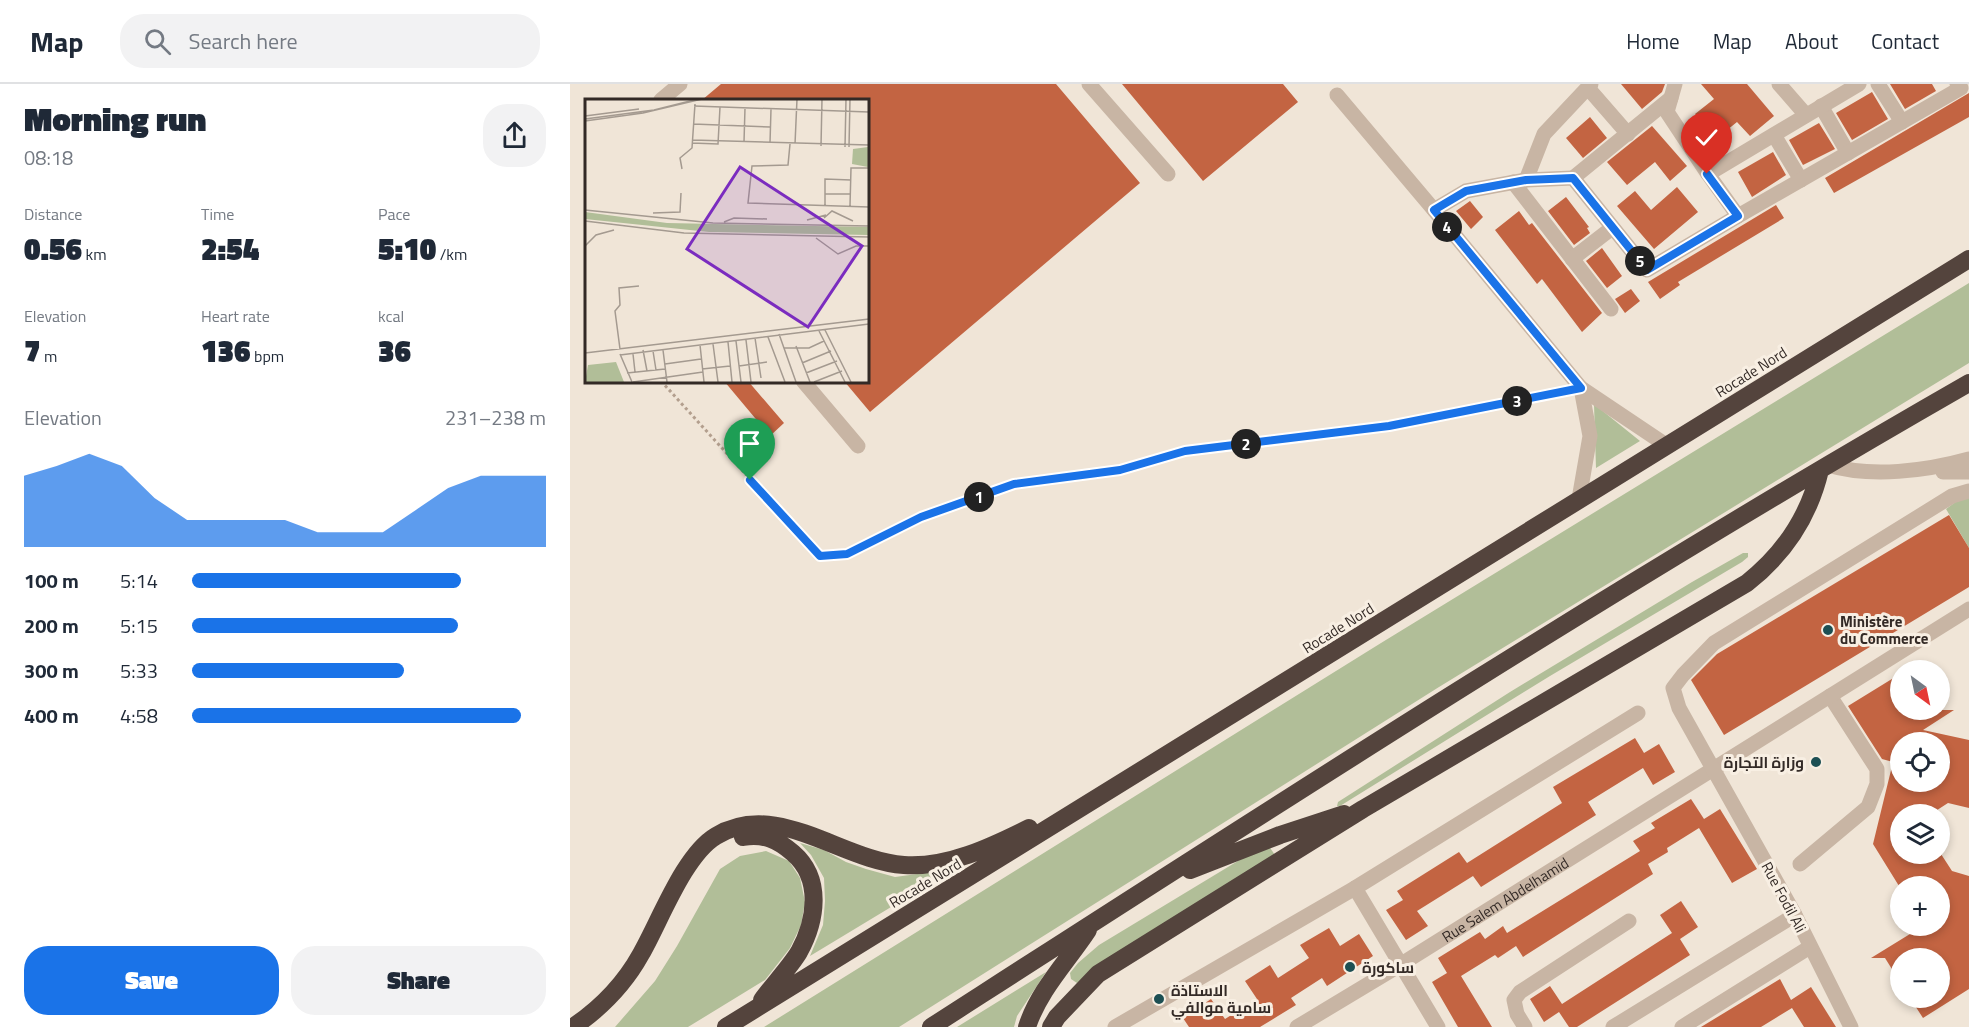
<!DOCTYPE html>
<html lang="en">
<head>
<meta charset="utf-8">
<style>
	body { margin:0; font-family:"Titillium Web",Cairo,sans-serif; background:#f2f2f3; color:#1f2937; height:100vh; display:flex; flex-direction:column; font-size:22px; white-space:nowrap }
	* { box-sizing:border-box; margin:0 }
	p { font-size:20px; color:#747a83 }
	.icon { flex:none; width:33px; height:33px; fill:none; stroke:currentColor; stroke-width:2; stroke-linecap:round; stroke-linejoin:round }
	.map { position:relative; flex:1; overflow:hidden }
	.details { display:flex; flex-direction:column; background:#fff; width:570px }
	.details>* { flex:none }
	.needle { width:39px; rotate:147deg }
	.buttons { position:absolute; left:1320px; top:576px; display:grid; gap:12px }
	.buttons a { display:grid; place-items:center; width:60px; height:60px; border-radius:50%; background:#fff; box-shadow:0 3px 9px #0003; font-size:30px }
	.pin { position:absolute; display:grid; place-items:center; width:51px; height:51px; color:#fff; margin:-62px -26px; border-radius:50% 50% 50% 0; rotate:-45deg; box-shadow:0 0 6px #0007 }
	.pin .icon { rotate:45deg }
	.km { position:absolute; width:30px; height:30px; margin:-15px; border-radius:50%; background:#222; color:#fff; font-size:16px; line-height:30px; text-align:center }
	.round { display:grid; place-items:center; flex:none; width:63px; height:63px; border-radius:24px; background:#f2f2f3 }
	.head { display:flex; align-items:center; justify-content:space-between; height:102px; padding:0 24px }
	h1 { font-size:33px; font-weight:800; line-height:45px }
	.stats { display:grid; grid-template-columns:repeat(3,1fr); gap:9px; height:102px; padding:6px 24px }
	.stats div { display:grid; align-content:center }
	.stats b { font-size:30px; font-weight:800 }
	.stats small { font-size:16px; font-weight:400 }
	.stats p { font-size:16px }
	.chart { height:168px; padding:12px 24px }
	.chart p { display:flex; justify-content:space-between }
	.chart svg { width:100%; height:108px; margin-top:6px; fill:#1a73e8; opacity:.7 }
	.primary-button { display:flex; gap:12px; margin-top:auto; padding:12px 24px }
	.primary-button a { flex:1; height:69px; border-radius:24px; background:#1a73e8; color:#fff; font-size:24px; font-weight:800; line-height:69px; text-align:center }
	.primary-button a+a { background:#f2f2f3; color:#1f2937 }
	ul { padding:0 24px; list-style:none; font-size:20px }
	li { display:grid; grid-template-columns:96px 72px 1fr; align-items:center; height:45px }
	li i { height:15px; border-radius:8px; background:#1a73e8 }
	header { display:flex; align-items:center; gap:36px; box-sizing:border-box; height:84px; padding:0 30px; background:#fff; border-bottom:2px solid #e0e1e3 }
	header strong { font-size:28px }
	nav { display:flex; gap:33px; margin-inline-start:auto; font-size:21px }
	.search { width:420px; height:54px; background:#f2f2f3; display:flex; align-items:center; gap:15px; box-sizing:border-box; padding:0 21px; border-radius:24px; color:#747a83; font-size:22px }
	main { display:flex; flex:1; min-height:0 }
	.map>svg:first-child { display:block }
	.green { fill:#b1be98 }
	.building { fill:#c36442; fill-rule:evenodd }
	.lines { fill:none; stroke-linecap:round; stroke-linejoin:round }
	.path { stroke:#b39f8e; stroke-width:3; stroke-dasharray:3 3; stroke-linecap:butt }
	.minor { stroke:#c8b5a4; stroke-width:15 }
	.highway { stroke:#54443d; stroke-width:18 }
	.route-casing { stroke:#fff; stroke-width:12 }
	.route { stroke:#1a73e8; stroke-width:8 }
	.poi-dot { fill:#1c4f53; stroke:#f8efe3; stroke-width:2 }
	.labels { text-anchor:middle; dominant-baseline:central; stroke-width:6; stroke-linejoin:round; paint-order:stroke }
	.street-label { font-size:15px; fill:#332a26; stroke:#f8efe3 }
	.poi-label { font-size:15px; font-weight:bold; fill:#332a26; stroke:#f8efe3; text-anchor:start }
	.inset-road { fill:none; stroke:#a49a90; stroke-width:1.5 }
	.view { fill:#7b2cbf; fill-opacity:0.15; stroke:#7b2cbf; stroke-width:3 }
	.inset-edge { fill:none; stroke:#332a26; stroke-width:3 }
</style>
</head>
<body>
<header>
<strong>Map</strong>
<div class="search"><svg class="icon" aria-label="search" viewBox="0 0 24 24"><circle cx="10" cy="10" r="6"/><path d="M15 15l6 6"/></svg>Search here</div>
<nav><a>Home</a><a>Map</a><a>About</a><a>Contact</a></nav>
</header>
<main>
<section class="details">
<div class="head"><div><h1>Morning run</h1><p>08:18</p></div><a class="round"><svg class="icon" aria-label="share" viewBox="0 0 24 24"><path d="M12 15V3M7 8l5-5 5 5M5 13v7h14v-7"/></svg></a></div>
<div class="stats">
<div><p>Distance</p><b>0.56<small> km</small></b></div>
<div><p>Time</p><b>2:54</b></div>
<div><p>Pace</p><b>5:10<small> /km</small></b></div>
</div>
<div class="stats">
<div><p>Elevation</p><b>7<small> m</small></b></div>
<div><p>Heart rate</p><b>136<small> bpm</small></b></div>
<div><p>kcal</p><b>36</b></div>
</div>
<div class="chart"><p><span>Elevation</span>231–238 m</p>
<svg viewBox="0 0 160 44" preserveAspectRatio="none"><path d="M0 44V15L10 11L20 6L30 11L40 24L50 33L60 33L70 33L80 33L90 38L100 38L110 38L120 29L130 20L140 15L150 15L160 15V44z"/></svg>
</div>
<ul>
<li><b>100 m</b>5:14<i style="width:76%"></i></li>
<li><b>200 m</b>5:15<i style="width:75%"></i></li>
<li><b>300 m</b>5:33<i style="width:60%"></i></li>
<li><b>400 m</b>4:58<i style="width:93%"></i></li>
</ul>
<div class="primary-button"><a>Save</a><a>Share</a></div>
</section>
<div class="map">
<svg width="1399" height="943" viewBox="0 0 1399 943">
	<rect width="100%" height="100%" fill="#f0e5d7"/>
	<path class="green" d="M1399 199V279L869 603 329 943H194L811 559Z
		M1024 320 1070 357 1026 384Z
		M1399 412V464L1376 425 1391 414Z
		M1173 469H1178V473L1172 478 980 592 770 722H767L768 718 940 608 1122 498Z
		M230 759 254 766 276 778 296 785 325 793 384 785 240 872 253 841 255 817 254 794 241 771Z
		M698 761 705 771 507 899 501 895 500 889 508 879 529 861 691 763Z
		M196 767 219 777 230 794 235 818 231 841 220 864 195 896 118 943H45L85 897 107 862 150 785 170 772Z
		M476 888 447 932 444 943H387Z"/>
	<path class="building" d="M151 0H486L570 99 300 328 274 297H297V16H132Z
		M552 0H713L728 18 633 97Z
		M1051 0H1095L1092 8 1072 25Z
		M1131 0H1177L1204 32 1180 52 1167 38 1146 55 1125 30 1144 15Z
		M1320 0H1362L1366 7 1335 25Z
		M1302 8 1318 35 1282 56 1266 29Z
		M1399 9V33L1264 109 1255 94Z
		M1020 33 1037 54 1013 74 996 54Z
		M1249 39 1265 65 1233 81 1219 56Z
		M1082 42 1117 82 1100 97 1085 78 1057 101 1037 78Z
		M1203 68 1216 91 1182 113 1168 88Z
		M1107 103 1128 128 1084 165 1047 122 1065 107 1081 126Z
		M996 113 1019 143 1017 144 1020 149 1004 161 978 127Z
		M900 117 913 133 901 145 886 127Z
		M1206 121 1214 134 1108 198 1110 201 1090 215 1078 198Z
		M949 127 959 141 962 139 1032 229 1012 248 972 195 967 200 925 146Z
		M1032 164 1052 192 1037 204 1016 177Z
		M1061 205 1070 217 1055 229 1045 215Z
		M154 297H178L214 339 200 352Z
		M1379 431 1399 464V503L1154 651 1121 596 1147 570Z
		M1330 590V626H1384L1353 646 1399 656V724L1378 719 1361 730H1330V770H1371L1382 787 1399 792V905L1353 934 1340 914H1370V874H1330V898L1315 874H1301L1353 842H1370V802H1329L1303 760 1323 678 1312 675 1278 622ZM1330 658H1370V698H1330Z
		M1065 654 1074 669 1089 660 1105 688 1083 701 1073 684 1039 705 1018 718 1026 731 911 803 903 792 847 827 858 842 836 856 816 826 833 816 827 807 889 768 897 779 992 719 983 703Z
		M1121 715 1134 735 1150 725 1187 785 1162 799 1129 744 1097 764 1098 768 1078 780 1083 790 953 873 946 862 928 874 925 871 891 892 922 943H888L862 898 877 889 868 874 910 848 915 855 933 842 937 849 1070 767 1063 757 1085 744 1081 739Z
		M1111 817 1128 843 1110 855 1120 871 1007 943H999L989 928 974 938 960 915 980 902 992 920 1102 849 1090 831Z
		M759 844 770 862 789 850 803 872 757 902 752 894 721 914 726 921 690 943H619L613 934 641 915 655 935 687 915 675 897 700 881 708 894 739 874 730 861Z
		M1210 895 1221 916 1241 903 1266 943H1234L1222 924 1191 943H1131Z"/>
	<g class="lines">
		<path class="path" d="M91 297 250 472 277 470 351 433 444 400 550 386 615 367 819 342 993 307"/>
		<g class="minor">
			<path d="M519 0 598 90"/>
			<path d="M1209 0 1236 31"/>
			<path d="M1308 0 1332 38"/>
			<path d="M1018 4 1058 50"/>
			<path d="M767 11 864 126 896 107 956 96 1003 94 1077 186 1168 132 1138 90 1097 28 1105 0"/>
			<path d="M91 16 110 0"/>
			<path d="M1251 22 1278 69"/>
			<path d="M1204 51 1231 96"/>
			<path d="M1138 90 1289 0"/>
			<path d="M1003 94 1101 14"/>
			<path d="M956 96 974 50 1021 0"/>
			<path d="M943 98 1041 225"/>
			<path d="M864 126 1011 304 1096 361"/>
			<path d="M1168 132 1391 4 1387 0"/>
			<path d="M1002 175 1042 144"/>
			<path d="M233 297 288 362"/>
			<path d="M1258 381C1301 394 1356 387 1399 375"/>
			<path d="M1373 388H1399"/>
			<path d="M1009 415 1020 352 1011 304"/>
			<path d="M1230 780 1298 723 1307 700V685L1260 612"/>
			<path d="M545 943 785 804"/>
			<path id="s1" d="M727 943 830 881 1399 525"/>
			<path d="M868 943 785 804 1068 629"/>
			<path d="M955 943 947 930 944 916 950 908 1059 837"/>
			<path d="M1043 943 1225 831"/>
			<path d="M1112 943 1240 863"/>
			<path d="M1281 943 1225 831 1109 624 1103 604 1113 591 1144 559 1382 412 1399 407"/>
		</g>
		<path class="highway" d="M173 753C193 749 208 756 223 769 253 795 246 837 229 868 220 883 203 901 192 916
			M620 786 710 751 774 730
			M3 943C31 924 55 899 71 870 90 837 114 771 146 752 207 715 272 777 334 781 377 784 421 763 459 744
			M156 943 1399 175
			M361 943C703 723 1046 501 1399 299
			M457 943C469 906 497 878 518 846
			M481 943 487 933 528 890 793 725 1177 499C1215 469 1239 433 1250 386"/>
	</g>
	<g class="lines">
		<g class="route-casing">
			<path id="route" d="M180 396 250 472 277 470 351 433 444 400 550 386 615 367 819 342 1011 304 864 126 896 107 956 96 1003 94 1077 186 1168 132 1137 90"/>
		</g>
		<use href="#route" class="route"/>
	</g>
	<g class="poi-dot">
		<circle cx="1258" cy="546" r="6"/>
		<circle cx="1246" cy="678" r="6"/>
		<circle cx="780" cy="883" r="6"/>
		<circle cx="589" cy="915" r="6"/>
	</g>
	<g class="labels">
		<g class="street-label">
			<text transform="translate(1181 288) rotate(-32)">Rocade Nord</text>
			<text transform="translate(768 544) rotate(-32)">Rocade Nord</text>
			<text transform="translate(355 799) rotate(-31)">Rocade Nord</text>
			<text transform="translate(1214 813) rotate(62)">Rue Fodil Ali</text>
			<text stroke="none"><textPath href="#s1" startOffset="244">Rue Salem Abdelhamid</textPath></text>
		</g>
		<g class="poi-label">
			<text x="1270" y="537">Ministère<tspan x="1270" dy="17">du Commerce</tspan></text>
			<text x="1234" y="678" text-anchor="end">وزارة التجارة</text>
			<text x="792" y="883">ساكورة</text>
			<text x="601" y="906">الاستاذة<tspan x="601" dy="17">سامية موالفي</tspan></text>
		</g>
	</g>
	<g transform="translate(15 15)">
		<rect width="284" height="284" fill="#f0e5d7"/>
		<path d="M283 48V68L267 65 268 50ZM0 113 82 124 283 128V136L124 133 0 120ZM31 263 39 283H0L3 266Z" fill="#b1be98"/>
		<path class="inset-road" d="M109 7 284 13M0 17 54 10M0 20 69 11 113 0M0 22 58 14 117 0M108 25 185 28M107 41 284 46M159 43 160 9M107 44 133 45 135 8M185 44 186 10M205 45 203 66 167 67 163 104 284 108M210 45 212 0M236 47 237 0M260 48 261 0M264 48 265 0M97 70 95 59 107 49 110 5M240 95H265M240 106V80L266 81M265 107 266 69H284M0 111 128 124 284 127M68 114 95 113 96 94M239 119 247 112 268 122M222 121 241 116M0 122 99 134 284 138M139 123 149 119 182 120M231 139 253 155 271 147H284M0 147 11 136 29 131M240 231 266 283M234 232 260 283M194 235 211 283M183 238 200 283M170 239 176 279M161 241 166 283M151 242 156 283M143 243 147 283M128 245 133 283M115 246 119 283M211 247 225 283M199 249H224L239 242M35 250 30 212 35 206 34 189 54 187M58 251 62 272M78 251 82 283M68 252 71 271M0 254 284 220M35 255 47 283M48 255 50 273M35 256 284 225M217 264 246 252M80 265 116 260M154 267 182 263M117 270 145 267M42 274 80 270M221 274 252 262M48 283 118 273M229 283 257 272"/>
		<path class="view" d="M155 68 277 147 223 228 102 150Z"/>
		<rect width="284" height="284" class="inset-edge"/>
	</g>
</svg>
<div class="buttons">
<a><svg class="needle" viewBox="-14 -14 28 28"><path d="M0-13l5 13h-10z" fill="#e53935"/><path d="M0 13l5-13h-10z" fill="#747a83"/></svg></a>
<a><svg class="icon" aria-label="locate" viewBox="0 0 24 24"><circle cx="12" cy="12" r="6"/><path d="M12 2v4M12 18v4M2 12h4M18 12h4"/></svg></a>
<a><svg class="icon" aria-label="layers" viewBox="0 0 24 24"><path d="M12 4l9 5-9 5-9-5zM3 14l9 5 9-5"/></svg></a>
<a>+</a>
<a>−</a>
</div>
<div class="pin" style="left:180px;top:396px;background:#1e9e55"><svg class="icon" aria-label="arrive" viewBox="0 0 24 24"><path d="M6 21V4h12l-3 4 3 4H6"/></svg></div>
<div class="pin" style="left:1137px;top:90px;background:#d93025"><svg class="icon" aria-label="check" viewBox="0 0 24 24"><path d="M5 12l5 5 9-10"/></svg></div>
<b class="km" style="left:409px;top:413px">1</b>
<b class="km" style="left:676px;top:360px">2</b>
<b class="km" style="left:947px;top:317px">3</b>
<b class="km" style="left:877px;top:143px">4</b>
<b class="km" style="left:1070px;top:177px">5</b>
</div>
</main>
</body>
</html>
